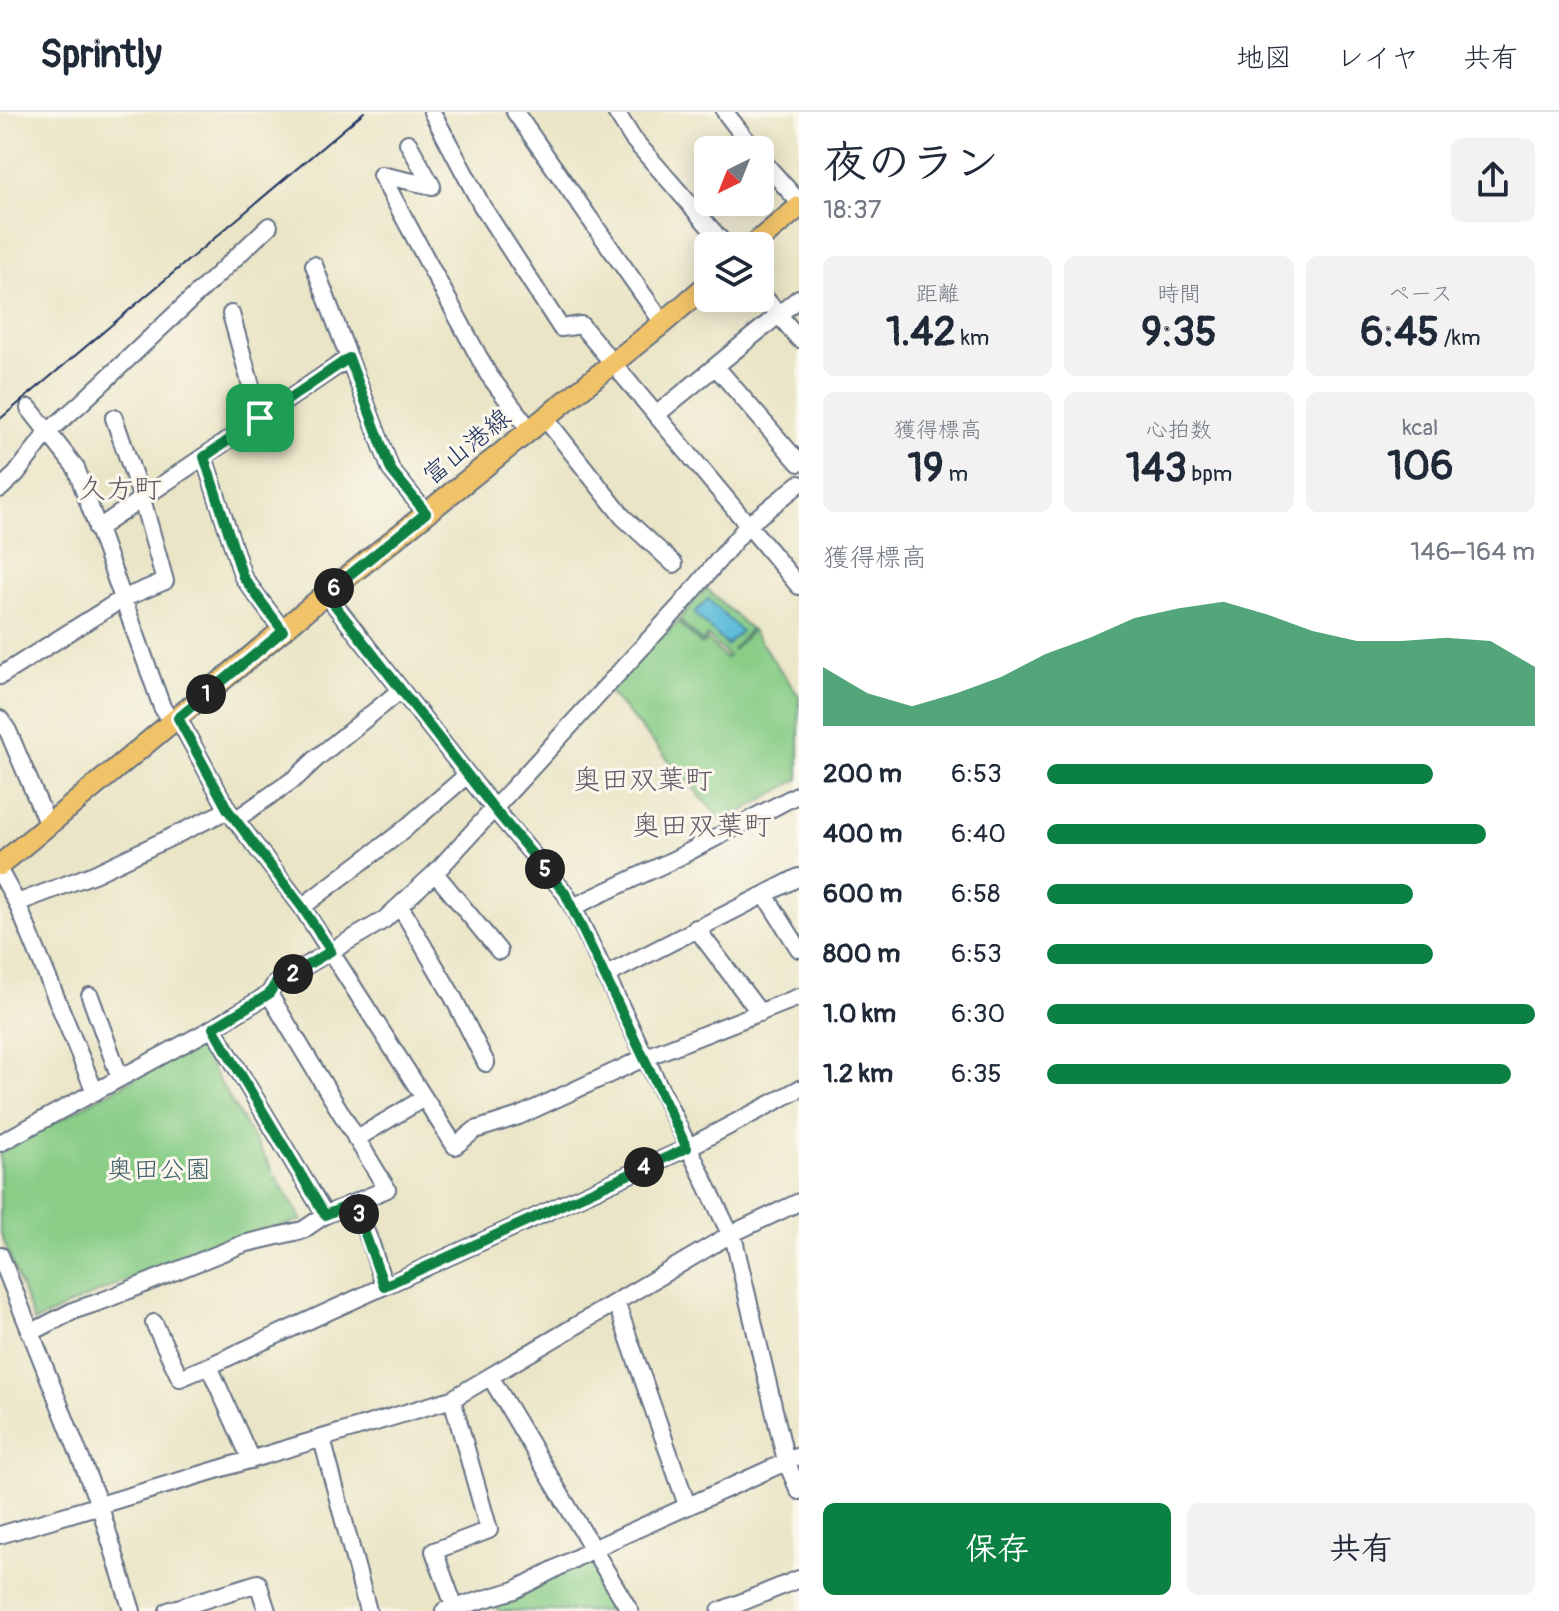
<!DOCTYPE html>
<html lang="ja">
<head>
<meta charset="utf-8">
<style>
	body { margin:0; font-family:Pangolin,"Klee One",sans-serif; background:#f2f2f3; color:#1f2937; height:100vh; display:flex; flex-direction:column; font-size:30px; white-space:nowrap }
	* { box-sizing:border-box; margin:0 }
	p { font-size:26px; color:#747a83 }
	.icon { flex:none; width:44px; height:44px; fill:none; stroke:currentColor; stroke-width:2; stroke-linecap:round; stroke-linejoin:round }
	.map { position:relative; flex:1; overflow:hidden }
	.sheet { display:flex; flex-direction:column; background:#fff; width:760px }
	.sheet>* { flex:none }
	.needle { width:52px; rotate:223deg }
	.controls { position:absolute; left:694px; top:24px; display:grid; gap:16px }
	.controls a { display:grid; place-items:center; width:80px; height:80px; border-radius:12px; background:#fff; box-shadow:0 4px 20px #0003; font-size:40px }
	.pin { position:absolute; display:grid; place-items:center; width:68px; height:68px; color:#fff; margin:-34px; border-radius:16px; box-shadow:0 4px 12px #0006 }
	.km { position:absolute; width:40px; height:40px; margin:-20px; border-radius:50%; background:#222; color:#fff; font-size:22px; line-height:40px; text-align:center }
	.round { display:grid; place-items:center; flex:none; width:84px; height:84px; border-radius:12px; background:#f2f2f3 }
	.overview { display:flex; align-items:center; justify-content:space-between; height:136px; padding:0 24px }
	h1 { font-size:44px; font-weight:700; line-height:60px }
	.figures { display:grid; grid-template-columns:repeat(3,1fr); gap:12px; height:136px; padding:8px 24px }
	.figures div { display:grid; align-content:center; border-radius:12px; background:#f2f2f3; text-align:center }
	.figures b { font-size:40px; font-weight:700 }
	.figures small { font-size:22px; font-weight:400 }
	.figures p { font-size:22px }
	.chart { height:224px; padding:16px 24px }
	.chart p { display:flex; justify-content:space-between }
	.chart svg { width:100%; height:144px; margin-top:8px; fill:#0b8043; opacity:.7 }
	.primary-button { display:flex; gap:16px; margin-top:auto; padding:16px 24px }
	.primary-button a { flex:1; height:92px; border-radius:12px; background:#0b8043; color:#fff; font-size:32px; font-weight:700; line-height:92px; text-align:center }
	.primary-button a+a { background:#f2f2f3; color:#1f2937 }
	ul { padding:0 24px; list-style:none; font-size:26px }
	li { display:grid; grid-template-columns:128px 96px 1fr; align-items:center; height:60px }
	li i { height:20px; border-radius:10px; background:#0b8043 }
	header { display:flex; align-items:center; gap:48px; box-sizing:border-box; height:112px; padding:0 40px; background:#fff; border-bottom:2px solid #e0e1e3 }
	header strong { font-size:38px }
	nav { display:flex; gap:44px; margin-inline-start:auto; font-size:28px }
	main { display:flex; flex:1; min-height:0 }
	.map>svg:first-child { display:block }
	.green { fill:#89cd87; stroke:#527e72; stroke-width:2 }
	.water { fill:#5bbcda; stroke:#3b769c; stroke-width:2 }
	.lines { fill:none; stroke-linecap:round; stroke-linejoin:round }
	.minor-casing { stroke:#636f82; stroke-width:20 }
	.major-casing { stroke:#636f82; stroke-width:24 }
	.minor { stroke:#fff; stroke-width:16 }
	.major { stroke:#f0c369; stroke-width:20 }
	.tram { stroke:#1b2f5e; stroke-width:2 }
	.route-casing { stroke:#fff; stroke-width:16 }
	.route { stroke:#0b8043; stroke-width:10 }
	.labels { text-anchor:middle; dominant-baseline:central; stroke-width:6; stroke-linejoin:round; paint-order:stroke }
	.street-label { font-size:26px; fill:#1b2f5e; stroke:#fbf7ec }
	.park-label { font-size:26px; fill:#3c5e6a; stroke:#fbf7ec }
	.neighbourhood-label { font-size:28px; fill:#635a69; stroke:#fbf7ec }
</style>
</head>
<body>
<header>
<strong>Sprintly</strong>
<nav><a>地図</a><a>レイヤ</a><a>共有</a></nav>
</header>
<main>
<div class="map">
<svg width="799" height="1499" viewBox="0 0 799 1499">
	<rect width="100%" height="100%" fill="#fbf7ec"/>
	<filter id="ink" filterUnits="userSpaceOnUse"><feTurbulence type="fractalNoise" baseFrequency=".0125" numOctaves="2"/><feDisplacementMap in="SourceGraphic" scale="16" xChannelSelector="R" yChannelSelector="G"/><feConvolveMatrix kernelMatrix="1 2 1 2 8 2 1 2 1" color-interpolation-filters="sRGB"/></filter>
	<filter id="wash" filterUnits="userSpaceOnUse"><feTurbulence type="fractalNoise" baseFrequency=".006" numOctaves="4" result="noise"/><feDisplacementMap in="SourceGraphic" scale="32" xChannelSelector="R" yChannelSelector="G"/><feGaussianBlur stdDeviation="1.8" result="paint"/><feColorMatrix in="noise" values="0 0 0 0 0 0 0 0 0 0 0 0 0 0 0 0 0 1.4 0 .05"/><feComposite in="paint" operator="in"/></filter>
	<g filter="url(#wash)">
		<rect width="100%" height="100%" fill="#eae5c6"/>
		<path class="green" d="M706 476 750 517 732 539 752 518 799 584V667L723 710 609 580 663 518 667 521 678 510 702 533 707 528 725 546 728 544 708 524 702 530 679 508Z
			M197 932 302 1108C210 1134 119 1168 34 1210L0 1119V1040Z
			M587 1445 617 1499H498L493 1488Z"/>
		<path class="water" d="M708 487 741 519 727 533 694 501Z"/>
	</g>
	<g filter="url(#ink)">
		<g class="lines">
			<g class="minor-casing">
				<path id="minor" d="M432 0 482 94 561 216 581 213 799 474
					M515 0 663 211
					M616 0 633 27 726 134
					M725 0 754 38
					M760 46 799 90
					M381 63 488 262 530 318
					M381 63 432 74 408 31
					M314 153 391 358 426 401
					M760 180 799 227
					M231 202 260 306
					M716 255 799 351
					M29 296 76 356 162 595 172 611
					M656 303 799 186
					M545 306 623 405 674 452
					M204 345 243 465 283 519
					M0 377 16 362 48 320 80 292 269 114
					M97 417 349 246
					M326 482 495 698 565 781 573 795 735 1132 786 1349 799 1379
					M0 564 122 487 165 469 142 387 114 306
					M178 606 228 698 302 795 455 1034 475 1018 519 1004 644 946 799 885
					M0 607 8 619 48 713
					M235 708 297 665 318 645 401 578
					M0 760 17 791 94 762 228 698
					M435 761 499 839
					M765 783 799 837
					M17 791 95 980
					M400 794 453 885 486 951
					M302 795 400 721 467 663
					M573 795 675 747 799 682
					M696 816 760 901
					M605 864 799 765
					M90 884 120 966
					M213 916 325 1103
					M356 1027 424 986
					M0 1031 213 916 269 882 275 872 384 808 435 761 680 494 748 413 799 372
					M354 1091 371 1132 384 1174
					M0 1143 100 1395 132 1499
					M616 1190 687 1393
					M154 1211 180 1266 209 1254
					M30 1221 75 1198 102 1189 243 1132 303 1118 325 1103 387 1077 269 882
					M491 1266 630 1499
					M452 1287 489 1418 434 1439 456 1499
					M322 1327 368 1499
					M251 1348 209 1254 687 1036 799 977
					M0 1423 452 1287 731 1122 799 1090
					M168 1499 258 1471 267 1499
					M444 1499 515 1478 595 1436 799 1344
					M720 1499 799 1467"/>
			</g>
			<g class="major-casing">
				<path id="major" d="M752 134 799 95
					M0 753 326 482 663 211 708 172"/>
			</g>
			<use href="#minor" class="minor"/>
			<use href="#major" class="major"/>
			<path class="tram" d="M0 307 364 0"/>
		</g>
	</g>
	<g class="lines" filter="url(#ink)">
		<g class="route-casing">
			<path id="route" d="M349 246 391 358 426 401 326 482 495 698 565 781 687 1036 384 1174 354 1091 325 1103 213 916 269 882 275 872 331 839 302 795 228 698 178 606 283 519 243 465 204 345Z"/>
		</g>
		<use href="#route" class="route"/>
	</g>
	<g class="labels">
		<g class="street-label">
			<text transform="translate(467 335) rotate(-39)">富山港線</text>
		</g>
		<g class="park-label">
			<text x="159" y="1058">奥田公園</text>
		</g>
		<g class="neighbourhood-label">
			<text x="120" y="377">久方町</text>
			<text x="643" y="668">奥田双葉町</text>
			<text x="702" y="714">奥田双葉町</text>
		</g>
	</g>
</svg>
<div class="controls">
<a><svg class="needle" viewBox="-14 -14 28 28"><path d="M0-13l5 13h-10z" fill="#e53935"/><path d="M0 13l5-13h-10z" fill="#747a83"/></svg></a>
<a><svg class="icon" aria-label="layers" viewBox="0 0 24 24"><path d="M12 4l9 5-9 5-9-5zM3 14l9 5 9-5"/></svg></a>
</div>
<div class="pin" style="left:260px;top:306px;background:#1e9e55"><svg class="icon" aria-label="arrive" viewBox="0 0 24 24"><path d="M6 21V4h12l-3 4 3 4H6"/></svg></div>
<b class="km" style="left:206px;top:582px">1</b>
<b class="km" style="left:293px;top:862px">2</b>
<b class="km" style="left:359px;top:1102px">3</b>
<b class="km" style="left:644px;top:1055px">4</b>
<b class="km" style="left:545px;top:757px">5</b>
<b class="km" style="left:334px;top:476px">6</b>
</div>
<section class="sheet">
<div class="overview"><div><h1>夜のラン</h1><p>18:37</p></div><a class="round"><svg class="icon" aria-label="share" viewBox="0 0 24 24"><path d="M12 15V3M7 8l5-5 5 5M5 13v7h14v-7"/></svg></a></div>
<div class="figures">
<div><p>距離</p><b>1.42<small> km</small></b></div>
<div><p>時間</p><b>9:35</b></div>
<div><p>ペース</p><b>6:45<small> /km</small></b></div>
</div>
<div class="figures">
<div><p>獲得標高</p><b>19<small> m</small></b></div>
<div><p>心拍数</p><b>143<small> bpm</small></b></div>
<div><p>kcal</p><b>106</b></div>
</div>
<div class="chart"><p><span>獲得標高</span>146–164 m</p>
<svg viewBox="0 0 160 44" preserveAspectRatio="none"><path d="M0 44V26L10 34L20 38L30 34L40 29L50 22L60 17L70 11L80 8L90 6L100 10L110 15L120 18L130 18L140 17L150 18L160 26V44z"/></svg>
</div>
<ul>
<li><b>200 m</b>6:53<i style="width:79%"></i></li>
<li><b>400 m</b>6:40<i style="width:90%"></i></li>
<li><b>600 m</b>6:58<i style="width:75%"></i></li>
<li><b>800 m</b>6:53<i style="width:79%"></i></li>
<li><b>1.0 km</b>6:30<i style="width:100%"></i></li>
<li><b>1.2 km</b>6:35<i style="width:95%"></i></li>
</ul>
<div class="primary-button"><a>保存</a><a>共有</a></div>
</section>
</main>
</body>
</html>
